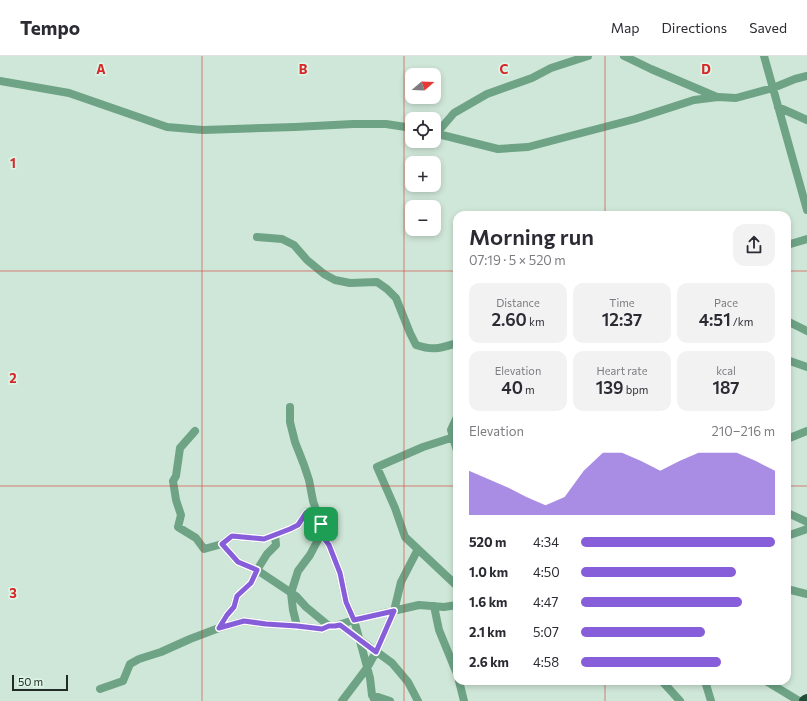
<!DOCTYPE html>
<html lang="en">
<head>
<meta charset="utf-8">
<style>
	body { margin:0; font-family:Commissioner,sans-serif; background:#f2f2f3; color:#2b2b33; height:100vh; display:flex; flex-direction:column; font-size:15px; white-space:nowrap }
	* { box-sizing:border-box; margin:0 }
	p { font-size:13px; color:#7c7c81 }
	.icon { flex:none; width:22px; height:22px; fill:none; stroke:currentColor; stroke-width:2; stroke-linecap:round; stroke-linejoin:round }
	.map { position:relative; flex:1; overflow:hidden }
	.details { position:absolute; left:453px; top:155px; width:338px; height:474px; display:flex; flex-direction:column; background:#fff; border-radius:12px; box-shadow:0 2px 6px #0003 }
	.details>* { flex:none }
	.needle { width:26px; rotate:71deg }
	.tools { position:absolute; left:405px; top:12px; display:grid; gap:8px }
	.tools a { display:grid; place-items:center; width:36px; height:36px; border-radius:8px; background:#fff; box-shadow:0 2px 6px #0003; font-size:20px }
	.scale { position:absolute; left:12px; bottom:10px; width:56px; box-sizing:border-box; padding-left:4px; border:2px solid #222c26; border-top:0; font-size:11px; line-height:14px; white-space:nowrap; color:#222c26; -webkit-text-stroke:3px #dcf4e6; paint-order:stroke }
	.pin { position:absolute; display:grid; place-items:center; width:34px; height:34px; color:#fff; margin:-17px; border-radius:8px; box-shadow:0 2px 6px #0006 }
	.round { display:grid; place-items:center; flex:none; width:42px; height:42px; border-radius:12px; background:#f2f2f3 }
	.overview { display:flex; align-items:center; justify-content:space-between; height:68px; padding:0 16px }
	h1 { font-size:22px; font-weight:600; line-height:30px }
	.stats { display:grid; grid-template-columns:repeat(3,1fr); gap:6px; height:68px; padding:4px 16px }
	.stats div { display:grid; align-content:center; border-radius:10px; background:#f2f2f3; text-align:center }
	.stats b { font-size:17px; font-weight:600 }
	.stats small { font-size:11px; font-weight:400 }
	.stats p { font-size:11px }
	.chart { height:112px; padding:8px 16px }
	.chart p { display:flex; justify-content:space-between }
	.chart svg { width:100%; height:72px; margin-top:4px; fill:#865ed9; opacity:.7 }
	ul { padding:0 16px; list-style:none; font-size:13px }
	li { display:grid; grid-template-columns:64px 48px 1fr; align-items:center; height:30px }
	li i { height:10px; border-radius:5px; background:#865ed9 }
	header { display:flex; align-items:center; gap:24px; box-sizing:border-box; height:56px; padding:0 20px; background:#fff; border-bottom:1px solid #e1e1e2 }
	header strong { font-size:19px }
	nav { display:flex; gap:22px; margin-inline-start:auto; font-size:14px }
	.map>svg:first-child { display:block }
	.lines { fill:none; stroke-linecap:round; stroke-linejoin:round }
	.street { stroke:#6ea385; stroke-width:8 }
	.highway { stroke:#1f4d36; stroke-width:12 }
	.route-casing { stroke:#fff; stroke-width:8 }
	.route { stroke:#865ed9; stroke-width:5 }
	.grid { fill:none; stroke:#d62828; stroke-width:1; stroke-opacity:0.55 }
	.grid-label { font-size:13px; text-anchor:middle; font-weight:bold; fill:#d62828; stroke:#dcf4e6; stroke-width:3.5; stroke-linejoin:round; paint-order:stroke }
</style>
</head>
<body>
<header>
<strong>Tempo</strong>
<nav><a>Map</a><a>Directions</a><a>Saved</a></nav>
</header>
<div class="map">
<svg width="807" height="645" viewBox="0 0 807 645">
	<rect width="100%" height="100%" fill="#cfe7d8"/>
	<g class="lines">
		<path class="street" d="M624 0 651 13 717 41
			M764 0 807 154
			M0 25 69 37 167 71 203 74 295 71 353 68H386L412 72
			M778 51 807 64
			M434 77 498 93 528 91 635 63 694 44 718 41 736 42 773 32 795 23 807 20
			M436 78 454 57 487 38 532 22 551 12 588 0
			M257 181 282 183 294 189 307 204 324 218 335 224 350 227 377 226 387 233 396 242 410 277 416 289C434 295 440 292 457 287
			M787 189 807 183
			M787 265 807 275
			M787 304 807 311
			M290 351V366L295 386 304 409 309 424 313 445 321 468V478L329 489 340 517 346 546 354 564 363 596 370 622 372 639 375 645
			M457 361 451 374 457 395
			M195 375 180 392 176 420 173 425 176 444 181 459 178 471 196 482 204 493 222 488 238 506 257 514 296 540 306 551 329 570
			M457 380 423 391 377 411 395 452 405 481 457 530
			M787 383 807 375
			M790 458 807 466
			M787 480 807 473
			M222 488 232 480 264 483 290 473 298 469 306 457 321 468
			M787 533 807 538
			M434 550 439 574 457 618
			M340 569 392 607 408 626 418 645
			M297 570 293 554 291 537 298 515 310 499 321 478
			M219 572 227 559 234 551 237 540 251 527 257 514 267 498 276 489 275 479
			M459 625 464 645
			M662 625 680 645
			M705 625 711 645
			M766 625 799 645
			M100 633 123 625 130 608 139 603 161 596 190 583 219 572 244 565 266 568 297 570 322 573 329 570H335L354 564 419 549 444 551 457 549
			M372 639 390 645
			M342 645 367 612 376 596 394 555 401 526 418 493"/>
		<path class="highway" d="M805 645 807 644"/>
	</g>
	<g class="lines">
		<g class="route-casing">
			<path id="route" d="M306 457 321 468V478L329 489 340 517 346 546 354 564 394 555 376 596 340 569 335 570H329L322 573 297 570 266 568 244 565 219 572 227 559 234 551 237 540 251 527 257 514 238 506 222 488 232 480 264 483 290 473 298 469Z"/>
		</g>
		<use href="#route" class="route"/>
	</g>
	<path class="grid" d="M202 0V645M404 0V645M605 0V159M0 215H457M787 215H807M0 430H457M787 430H807M605 625V645"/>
	<g class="grid-label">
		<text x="101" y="18">A</text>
		<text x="303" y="18">B</text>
		<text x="504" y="18">C</text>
		<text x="706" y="18">D</text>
		<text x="13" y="112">1</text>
		<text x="13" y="327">2</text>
		<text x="13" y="542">3</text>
	</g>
</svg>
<div class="tools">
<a><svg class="needle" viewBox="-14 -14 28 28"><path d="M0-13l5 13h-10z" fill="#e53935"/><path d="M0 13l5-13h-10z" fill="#7c7c81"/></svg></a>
<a><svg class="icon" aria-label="locate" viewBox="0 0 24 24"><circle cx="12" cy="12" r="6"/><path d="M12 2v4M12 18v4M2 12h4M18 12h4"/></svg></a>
<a>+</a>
<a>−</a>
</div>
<div class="scale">50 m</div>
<div class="pin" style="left:321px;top:468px;background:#1e9e55"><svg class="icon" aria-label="arrive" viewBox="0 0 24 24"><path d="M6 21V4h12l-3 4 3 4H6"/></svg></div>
<section class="details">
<div class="overview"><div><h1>Morning run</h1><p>07:19 · 5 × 520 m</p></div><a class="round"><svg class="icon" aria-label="share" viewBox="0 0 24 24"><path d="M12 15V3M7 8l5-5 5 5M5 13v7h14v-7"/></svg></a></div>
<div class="stats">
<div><p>Distance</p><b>2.60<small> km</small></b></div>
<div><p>Time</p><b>12:37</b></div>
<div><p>Pace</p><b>4:51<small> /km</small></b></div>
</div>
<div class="stats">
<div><p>Elevation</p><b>40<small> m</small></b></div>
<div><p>Heart rate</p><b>139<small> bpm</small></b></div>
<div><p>kcal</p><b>187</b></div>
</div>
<div class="chart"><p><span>Elevation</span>210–216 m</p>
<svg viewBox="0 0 160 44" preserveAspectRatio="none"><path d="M0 44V17L10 22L20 27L30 33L40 38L50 33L60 17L70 6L80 6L90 11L100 17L110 11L120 6L130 6L140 6L150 11L160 17V44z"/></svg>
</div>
<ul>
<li><b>520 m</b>4:34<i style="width:100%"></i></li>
<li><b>1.0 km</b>4:50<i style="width:80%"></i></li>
<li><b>1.6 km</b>4:47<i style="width:83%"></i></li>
<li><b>2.1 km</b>5:07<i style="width:64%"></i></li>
<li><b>2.6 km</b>4:58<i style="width:72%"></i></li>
</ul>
</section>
</div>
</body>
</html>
